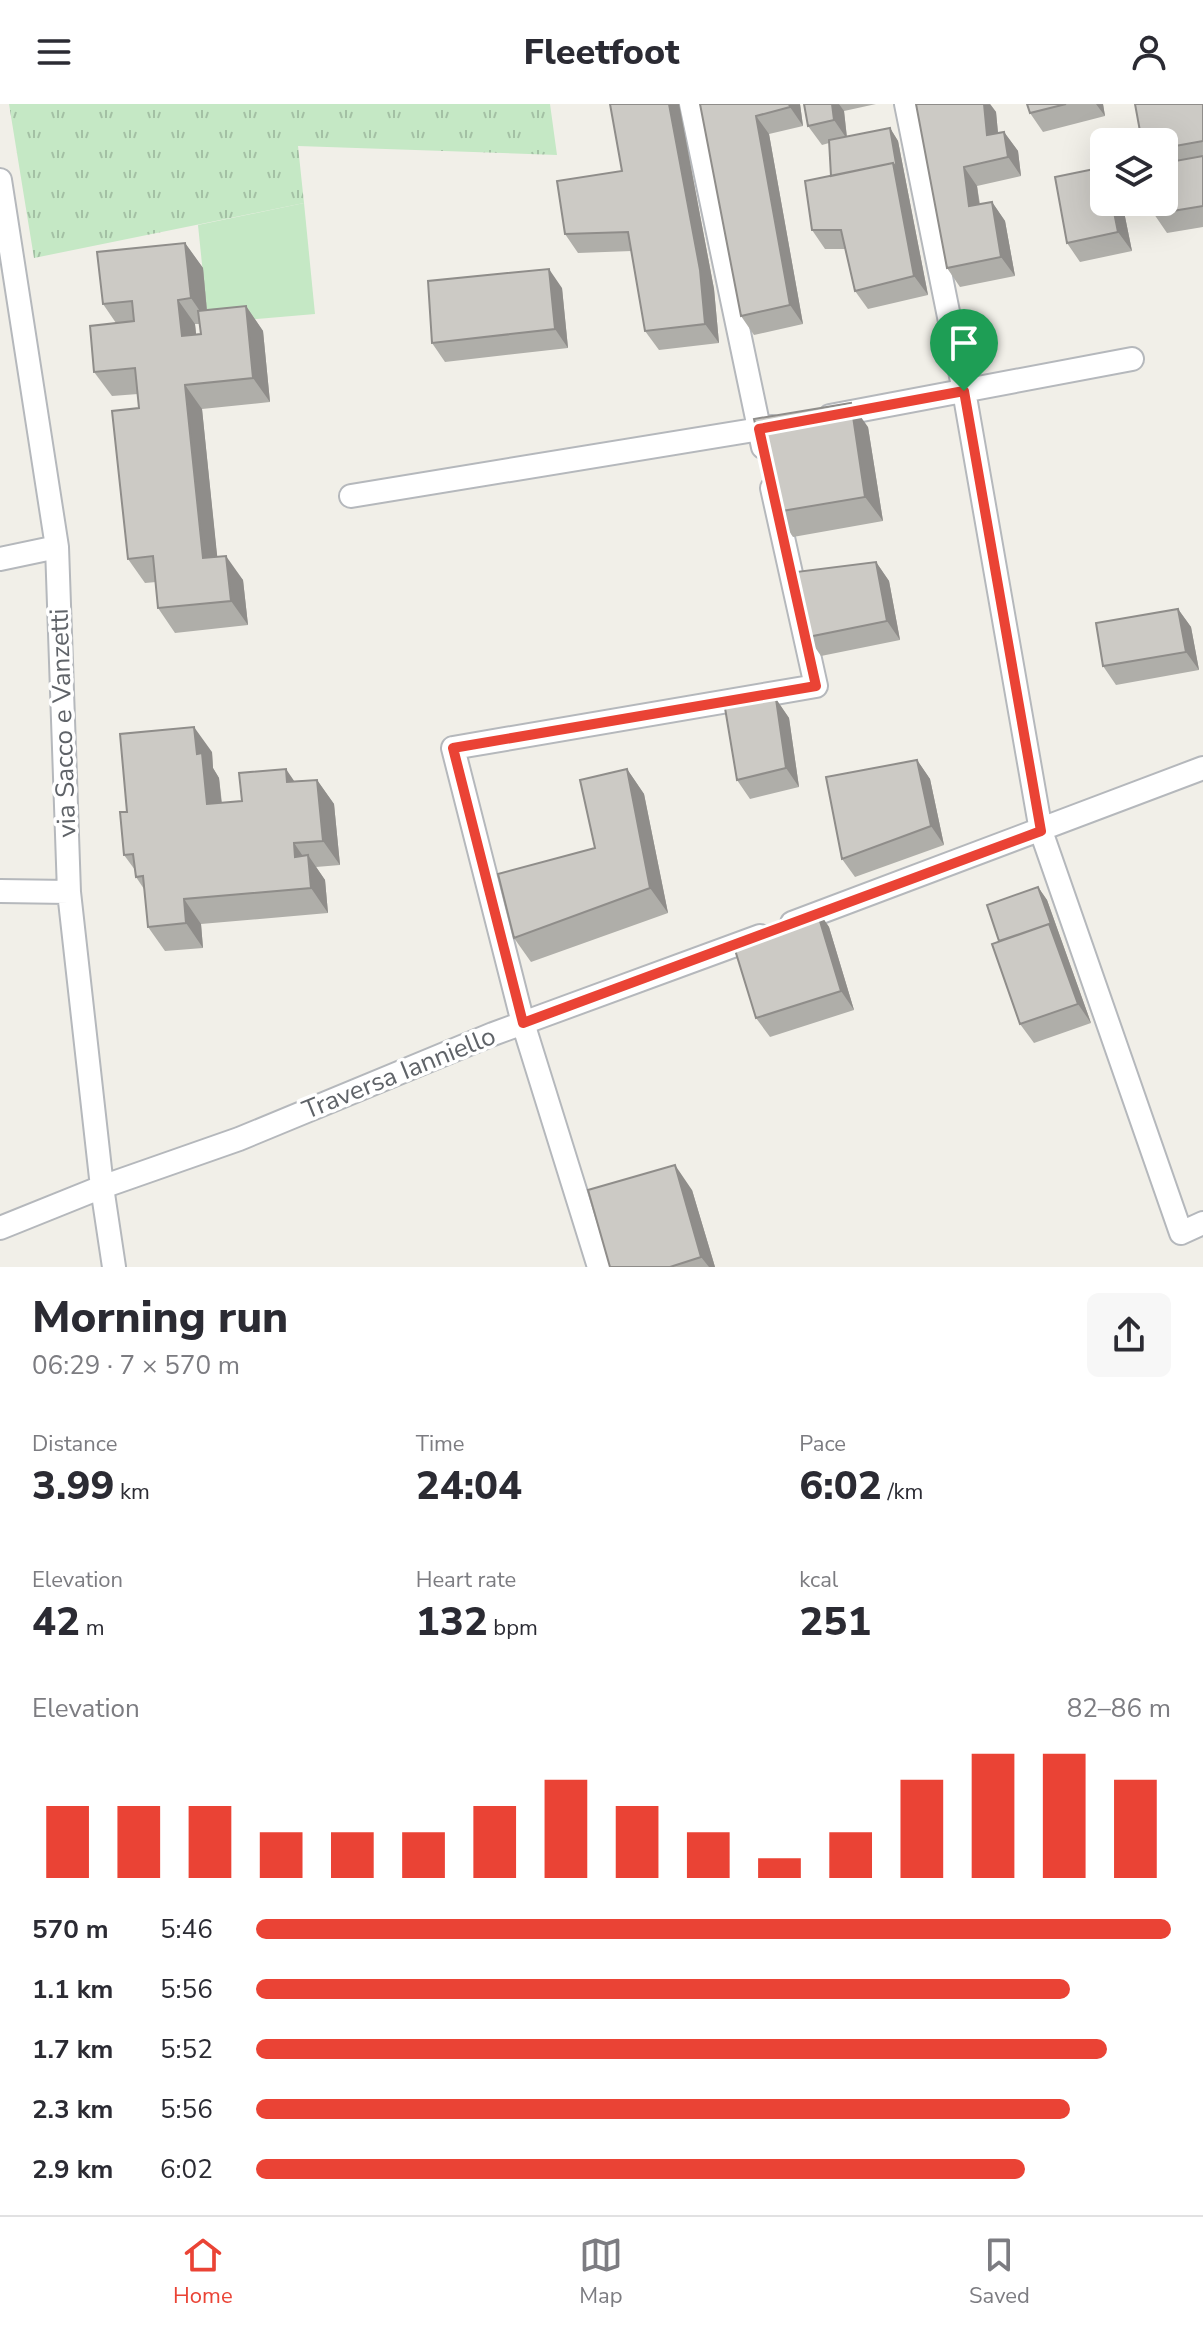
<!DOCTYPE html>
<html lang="en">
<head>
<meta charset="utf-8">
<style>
	body { margin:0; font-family:"Nunito Sans",sans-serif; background:#f7f7f7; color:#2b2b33; height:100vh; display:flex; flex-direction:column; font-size:30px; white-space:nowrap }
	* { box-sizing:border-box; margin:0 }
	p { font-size:26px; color:#7c7c81 }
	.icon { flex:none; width:44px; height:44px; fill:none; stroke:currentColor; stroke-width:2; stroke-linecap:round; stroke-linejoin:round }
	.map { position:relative; height:1163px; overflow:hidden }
	.panel { display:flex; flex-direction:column; background:#fff; flex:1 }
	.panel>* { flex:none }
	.fabs { position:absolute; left:1090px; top:24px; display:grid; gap:16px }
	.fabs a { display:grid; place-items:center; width:88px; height:88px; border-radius:12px; background:#fff; box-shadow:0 8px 32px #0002; font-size:40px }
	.pin { position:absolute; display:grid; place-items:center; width:68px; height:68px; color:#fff; margin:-82px -34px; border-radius:50% 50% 50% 0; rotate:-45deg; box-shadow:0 0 8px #0007 }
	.pin .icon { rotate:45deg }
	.round { display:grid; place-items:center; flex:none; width:84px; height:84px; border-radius:12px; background:#f7f7f7 }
	.overview { display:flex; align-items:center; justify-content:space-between; height:136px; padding:0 32px }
	h1 { font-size:44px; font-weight:800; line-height:60px }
	.stats { display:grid; grid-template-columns:repeat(3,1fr); gap:12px; height:136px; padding:8px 32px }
	.stats div { display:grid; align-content:center }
	.stats b { font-size:40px; font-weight:800 }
	.stats small { font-size:22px; font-weight:400 }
	.stats p { font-size:22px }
	.chart { height:224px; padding:16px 32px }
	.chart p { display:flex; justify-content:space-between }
	.chart svg { width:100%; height:144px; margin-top:8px; stroke:#ea4335; stroke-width:6 }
	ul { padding:0 32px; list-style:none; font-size:26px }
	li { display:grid; grid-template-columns:128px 96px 1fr; align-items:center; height:60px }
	li i { height:20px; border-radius:10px; background:#ea4335 }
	header { display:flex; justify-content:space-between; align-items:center; height:104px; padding:0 32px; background:#fff; font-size:36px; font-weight:800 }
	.tab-bar { display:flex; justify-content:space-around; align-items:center; height:112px; border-top:2px solid #e1e1e2; background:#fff; font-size:22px; color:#7c7c81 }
	.tab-bar a { display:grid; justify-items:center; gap:4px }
	.tab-bar .selected { color:#ea4335 }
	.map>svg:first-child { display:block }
	.grass { fill:url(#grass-tufts) }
	.garden { fill:#c5e8c5 }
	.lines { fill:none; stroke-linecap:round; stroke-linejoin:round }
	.street-casing { stroke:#b5b8bc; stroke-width:26 }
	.street { stroke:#fff; stroke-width:22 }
	.wall { fill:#afaea9; fill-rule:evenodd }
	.shaded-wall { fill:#8f8d8a }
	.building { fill:#cccac5; stroke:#8f8d8a; stroke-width:2 }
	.route-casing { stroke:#fff; stroke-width:16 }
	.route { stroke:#ea4335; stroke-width:10 }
	.labels { text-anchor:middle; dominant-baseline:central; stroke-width:7; stroke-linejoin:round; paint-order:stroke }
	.street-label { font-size:26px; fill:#5f6368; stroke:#fff }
</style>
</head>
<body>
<header><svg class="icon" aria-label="menu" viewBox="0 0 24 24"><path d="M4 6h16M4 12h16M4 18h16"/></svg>Fleetfoot<svg class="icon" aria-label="person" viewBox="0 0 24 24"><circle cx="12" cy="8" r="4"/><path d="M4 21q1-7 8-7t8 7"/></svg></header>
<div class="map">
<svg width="1203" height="1163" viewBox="0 0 1203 1163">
	<defs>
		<pattern id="grass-tufts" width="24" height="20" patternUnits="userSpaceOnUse" patternTransform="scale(2)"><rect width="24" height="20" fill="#c5e8c5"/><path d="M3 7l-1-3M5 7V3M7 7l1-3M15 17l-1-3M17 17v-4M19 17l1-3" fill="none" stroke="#a3c0a4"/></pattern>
	</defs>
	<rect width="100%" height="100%" fill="#f1efe8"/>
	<path class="grass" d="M9 0H550L557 51 298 42 304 99 34 154Z"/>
	<path class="garden" d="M304 99 315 210 208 219 198 121Z"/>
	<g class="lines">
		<g class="street-casing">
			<path id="street" d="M691 0 763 343
				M906 0 964 287 1041 727 1181 1129 1203 1119
				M0 76 57 443 69 788 102 1083 114 1163
				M830 312 1132 255
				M351 392 772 323
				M0 455 57 443
				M0 787 69 788
				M792 819 1203 664
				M0 1124 102 1083 239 1035 493 930 760 832
				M599 1163 523 919 453 644 816 582 772 384"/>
		</g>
		<use href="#street" class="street"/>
	</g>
	<path class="wall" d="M610 0H679L714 185 719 239 659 246 645 227 632 147 578 149 565 130 622 67Z
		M700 0H800L803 22 769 30 803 220 754 231 741 212Z
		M804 0H876L844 7 847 33 890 24 898 37 928 191 868 205 855 187 845 145H825L812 126 831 72 829 39 822 41 808 22Z
		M916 0H990L996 8 998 29 1004 28 1018 47 1021 72 977 82 980 100 992 98 1005 117 1015 172 960 183 947 164Z
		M1027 0H1103L1105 12 1043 28 1030 9Z
		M1203 0V123L1167 129 1154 110 1164 98V38Z
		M1104 98H1122L1132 147 1080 158 1067 139Z
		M185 139 203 164 207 206 246 202 263 227 270 298 202 305 217 453 243 476 248 521 175 529 158 504 156 478 145 479 128 455 139 304 138 290 112 292 94 268 116 219 103 200ZM195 220H200L201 230H196Z
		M562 184 568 244 445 258 432 239Z
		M868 323 883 417 793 433 776 408Z
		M876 458 889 477 900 536 821 552 808 533Z
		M1178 505 1191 523 1199 566 1116 581 1103 562Z
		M776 595 789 614 799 683 750 695 737 676Z
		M212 648 213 664 219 674 222 699 242 697 294 677 317 676 334 700 340 761 316 763 325 776 328 809 201 820 203 844 165 847 148 823 144 785 136 773 135 766 124 751 127 708Z
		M917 656 930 675 944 741 855 773 842 755Z
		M627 665 644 690 668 809 531 858 514 834 595 744Z
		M1038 783 1047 796 1091 919 1034 939 1020 920 999 837Z
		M816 804 829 823 854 906 770 933 756 914Z
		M692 1086 715 1163H610Z"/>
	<path class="shaded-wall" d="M669 0H679L714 185 719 239 705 220Z
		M789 0H800L803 22 790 3Z
		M832 0H839L844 7 847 35 834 16Z
		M984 0H990L996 8 1000 50 987 31Z
		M1096 0H1103L1105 12Z
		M756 12 769 30 803 220 790 201Z
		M890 24 898 37 928 191 914 172 893 59Z
		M1004 28 1018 47 1021 72 1008 53Z
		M964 63 977 82 982 121 969 102Z
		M992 98 1005 117 1015 172 1001 153Z
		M1112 98H1122L1132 147 1118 128Z
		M185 139 203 164 208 219 191 194Z
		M549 165 562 184 568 244 555 225Z
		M178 196 195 220 199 257 182 232Z
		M246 202 263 227 270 298 253 274Z
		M185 281 202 305 220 479 203 454Z
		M851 299 868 323 883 417 865 393Z
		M226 452 243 476 248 521 231 497Z
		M876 458 889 477 900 536 887 517Z
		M1178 505 1191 523 1199 566 1186 548Z
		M776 595 789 614 799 683 786 664Z
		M194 623 212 648 213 664 219 674 224 724 207 700 197 650Z
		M917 656 930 675 944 741 931 722Z
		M286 665 303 690 287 678Z
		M627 665 644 690 668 809 650 784Z
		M317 676 334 700 340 761 323 737Z
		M294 739 309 761 308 751 325 776 328 809 311 784 295 753Z
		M1038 783 1047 796 1091 919 1078 900 1049 820Z
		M184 795 201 820 203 844 186 819Z
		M816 804 829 823 854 906 841 887Z
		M675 1061 692 1086 715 1163H709L701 1153Z"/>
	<path class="building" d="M610 0H669L700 166 705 220 645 227 628 128 565 130 557 77 622 67Z
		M700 0H789L790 3 756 12 790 201 741 212Z
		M804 0H832L834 16 808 22Z
		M916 0H984L987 31 1004 28 1008 53 964 63 969 102 992 98 1001 153 947 164Z
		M1027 0H1066L1030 9Z
		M1135 0H1203V37L1164 44V38H1142Z
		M890 24 897 65 893 59 831 72 829 36Z
		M1203 52V102L1154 110 1152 98H1164V59Z
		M893 59 914 172 855 187 841 126H812L805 77Z
		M1104 63V98H1112L1118 128 1067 139 1055 73Z
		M185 139 191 194 178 196 182 232 201 230 198 207 246 202 253 274 185 281 203 454 226 452 231 497 158 504 153 452 128 455 112 307 139 304 135 264 94 268 90 222 134 217 132 197 103 200 97 148Z
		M549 165 555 225 432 239 428 177Z
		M851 299 865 393 776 408 754 315Z
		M876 458 887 517 808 533 796 468Z
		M1178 505 1186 548 1103 562 1096 519Z
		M776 595 786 664 737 676 725 604Z
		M194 623 197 650 202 649 207 700 242 697 239 669 286 665 287 678 317 676 323 737 294 739 295 753 308 751 311 784 184 795 186 819 148 823 143 772 136 773 133 750 124 751 120 708H127L120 630Z
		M917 656 931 722 842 755 826 673Z
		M627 665 650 784 514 834 498 770 595 744 580 676Z
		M1038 783 1053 826 1049 820 999 837 987 801Z
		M816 804 841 887 756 914 732 836Z
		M1049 820 1078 900 1020 920 992 840Z
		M675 1061 701 1153 670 1163H610L588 1086Z"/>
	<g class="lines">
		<g class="route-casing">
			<path id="route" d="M964 287 1041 727 523 919 453 644 816 582 759 325Z"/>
		</g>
		<use href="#route" class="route"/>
	</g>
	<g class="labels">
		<g class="street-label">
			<text transform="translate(63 619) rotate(-92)">via Sacco e Vanzetti</text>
			<text transform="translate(399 969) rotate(-22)">Traversa Ianniello</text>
		</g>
	</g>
</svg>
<div class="fabs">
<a><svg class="icon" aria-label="layers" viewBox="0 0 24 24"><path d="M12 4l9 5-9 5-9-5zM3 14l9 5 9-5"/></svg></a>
</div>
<div class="pin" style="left:964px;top:287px;background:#1e9e55"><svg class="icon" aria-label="arrive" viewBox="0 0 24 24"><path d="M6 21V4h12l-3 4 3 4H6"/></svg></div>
</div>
<section class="panel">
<div class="overview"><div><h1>Morning run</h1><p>06:29 · 7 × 570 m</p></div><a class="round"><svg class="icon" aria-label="share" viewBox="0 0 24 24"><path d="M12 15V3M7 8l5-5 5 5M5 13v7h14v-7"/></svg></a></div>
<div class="stats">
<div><p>Distance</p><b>3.99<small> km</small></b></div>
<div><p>Time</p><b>24:04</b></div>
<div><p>Pace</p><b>6:02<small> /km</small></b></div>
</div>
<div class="stats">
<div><p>Elevation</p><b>42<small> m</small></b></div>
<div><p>Heart rate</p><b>132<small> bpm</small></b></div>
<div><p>kcal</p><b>251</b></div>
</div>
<div class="chart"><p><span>Elevation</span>82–86 m</p>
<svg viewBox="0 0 160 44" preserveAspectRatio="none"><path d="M5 44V22M15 44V22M25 44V22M35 44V30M45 44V30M55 44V30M65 44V22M75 44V14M85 44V22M95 44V30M105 44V38M115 44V30M125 44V14M135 44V6M145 44V6M155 44V14"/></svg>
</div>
<ul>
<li><b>570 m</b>5:46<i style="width:100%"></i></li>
<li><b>1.1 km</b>5:56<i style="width:89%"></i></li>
<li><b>1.7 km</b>5:52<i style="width:93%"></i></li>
<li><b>2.3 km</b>5:56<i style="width:89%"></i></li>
<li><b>2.9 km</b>6:02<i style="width:84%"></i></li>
</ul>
</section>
<nav class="tab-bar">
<a class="selected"><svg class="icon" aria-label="home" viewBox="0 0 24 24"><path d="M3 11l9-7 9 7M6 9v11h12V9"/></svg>Home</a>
<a><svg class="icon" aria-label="map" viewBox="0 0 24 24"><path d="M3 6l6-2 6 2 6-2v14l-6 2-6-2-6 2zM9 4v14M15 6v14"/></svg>Map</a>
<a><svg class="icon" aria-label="saved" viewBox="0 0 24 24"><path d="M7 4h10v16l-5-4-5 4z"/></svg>Saved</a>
</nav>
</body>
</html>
